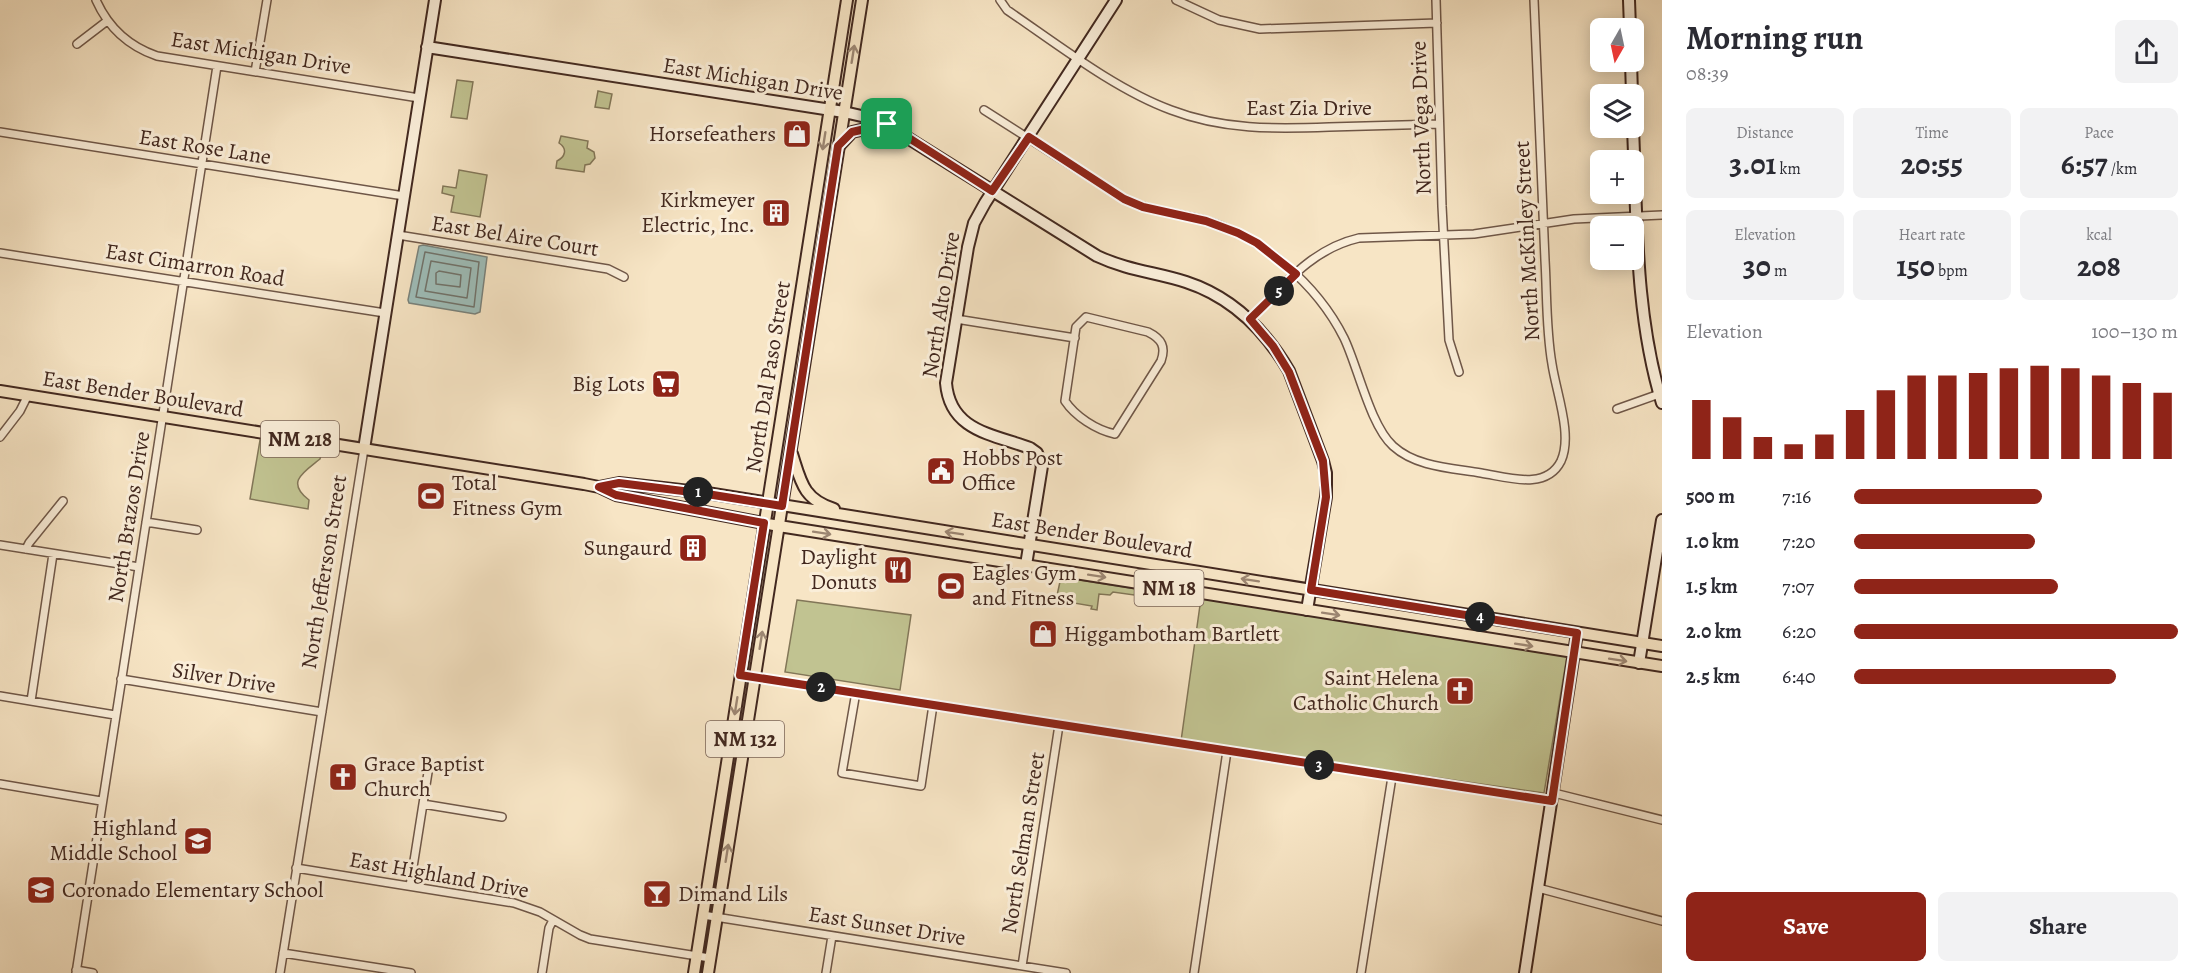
<!DOCTYPE html>
<html lang="en">
<head>
<meta charset="utf-8">
<style>
	body { margin:0; font-family:Alegreya,serif; background:#f2f2f3; color:#2b2b33; height:100vh; display:flex; flex-direction:column; font-size:22px; white-space:nowrap }
	* { box-sizing:border-box; margin:0 }
	p { font-size:20px; color:#7c7c81 }
	.icon { flex:none; width:33px; height:33px; fill:none; stroke:currentColor; stroke-width:2; stroke-linecap:round; stroke-linejoin:round }
	.map { position:relative; flex:1; overflow:hidden }
	.panel { display:flex; flex-direction:column; background:#fff; width:540px }
	.panel>* { flex:none }
	.needle { width:39px; rotate:189deg }
	.controls { position:absolute; left:1590px; top:18px; display:grid; gap:12px }
	.controls a { display:grid; place-items:center; width:54px; height:54px; border-radius:9px; background:#fff; box-shadow:0 3px 15px #0003; font-size:30px }
	.pin { position:absolute; display:grid; place-items:center; width:51px; height:51px; color:#fff; margin:-26px; border-radius:12px; box-shadow:0 3px 9px #0006 }
	.km { position:absolute; width:30px; height:30px; margin:-15px; border-radius:50%; background:#222; color:#fff; font-size:16px; line-height:30px; text-align:center }
	.round { display:grid; place-items:center; flex:none; width:63px; height:63px; border-radius:9px; background:#f2f2f3 }
	.headline { display:flex; align-items:center; justify-content:space-between; height:102px; padding:0 24px }
	h1 { font-size:33px; font-weight:700; line-height:45px }
	.figures { display:grid; grid-template-columns:repeat(3,1fr); gap:9px; height:102px; padding:6px 24px }
	.figures div { display:grid; align-content:center; border-radius:9px; background:#f2f2f3; text-align:center }
	.figures b { font-size:30px; font-weight:700 }
	.figures small { font-size:16px; font-weight:400 }
	.figures p { font-size:16px }
	.chart { height:168px; padding:12px 24px }
	.chart p { display:flex; justify-content:space-between }
	.chart svg { width:100%; height:108px; margin-top:6px; stroke:#8f2418; stroke-width:6 }
	.cta { display:flex; gap:12px; margin-top:auto; padding:12px 24px }
	.cta a { flex:1; height:69px; border-radius:9px; background:#8f2418; color:#fff; font-size:24px; font-weight:700; line-height:69px; text-align:center }
	.cta a+a { background:#f2f2f3; color:#2b2b33 }
	ul { padding:0 24px; list-style:none; font-size:20px }
	li { display:grid; grid-template-columns:96px 72px 1fr; align-items:center; height:45px }
	li i { height:15px; border-radius:8px; background:#8f2418 }
	main { display:flex; flex:1; min-height:0 }
	.map>svg:first-child { display:block }
	.green { fill:#c1c391; stroke:#827658; stroke-width:1.5 }
	.water { fill:#9ebeba; stroke:#79827c; stroke-width:1.5 }
	.lines { fill:none; stroke-linecap:round; stroke-linejoin:round }
	.shore { stroke:#70736c; stroke-width:1.5 }
	.street-casing { stroke:#6f5748; stroke-width:10 }
	.secondary-casing { stroke:#42281f; stroke-width:14 }
	.primary-casing { stroke:#42281f; stroke-width:14 }
	.street { stroke:#faeed9; stroke-width:7 }
	.secondary { stroke:#faeed9; stroke-width:10 }
	.primary { stroke:#f7e5c5; stroke-width:10 }
	.oneway { stroke:#9c8672 }
	.route-casing { stroke:#fff; stroke-width:12 }
	.route { stroke:#8f2418; stroke-width:8 }
	.labels { text-anchor:middle; dominant-baseline:central; stroke-width:6; stroke-linejoin:round; paint-order:stroke }
	.shield { fill:#faeed9; stroke:#796357; stroke-width:1.5 }
	.shield-label { font-size:21px; font-weight:bold; fill:#42281f }
	.street-label { font-size:22px; fill:#42281f; stroke:#faeed9 }
	.poi-label { font-size:22px; fill:#42281f; stroke:#faeed9; text-anchor:end }
</style>
</head>
<body>
<main>
<div class="map">
<svg width="1662" height="973" viewBox="0 0 1662 973">
	<rect width="100%" height="100%" fill="#f7e5c5"/>
	<filter id="stains"><feTurbulence type="fractalNoise" baseFrequency=".00333" numOctaves="4"/><feColorMatrix values="0 0 0 0 .2 0 0 0 0 .09 0 0 0 0 .02 0 0 0 .5 -.17"/></filter>
	<radialGradient id="worn" r=".72"><stop offset=".6" stop-color="#630" stop-opacity="0"/><stop offset="1" stop-color="#630" stop-opacity=".3"/></radialGradient>
	<path class="green" d="M457 80 473 82 467 119 451 117Z
		M598 91 612 94 609 109 595 107Z
		M561 136 588 141 587 148 594 152 595 158 590 164 585 165 584 172 556 168 557 161C565 157 568 149 559 143Z
		M459 170 487 175 480 217 451 212 454 196 442 193 443 186 456 188Z
		M260 440 322 450 320 459C304 472 285 482 309 500L308 509 250 499Z
		M1061 577 1137 589 1134 595 1113 592 1110 595 1099 594 1097 610 1091 609 1092 606 1056 600Z
		M1201 598 1567 656 1544 793 1181 741Z
		M797 600 911 615 900 690 785 672Z"/>
	<path class="water" d="M423 245 487 257 480 312 475 314 409 303 408 300 419 246Z"/>
	<g class="lines">
		<path class="shore" d="M425 252 479 262 474 307 416 297Z
			M431 261 471 268 467 298 425 291Z
			M439 271 461 275 460 287 436 284V273Z"/>
		<g class="street-casing">
			<path id="street" d="M96 0C108 27 128 46 157 56L419 98
				M1000 0 1007 10C1057 44 1116 90 1171 110 1223 130 1274 129 1329 127 1366 126 1402 125 1439 124
				M1176 0 1219 20 1260 29 1437 23
				M1436 0 1442 206 1449 340 1459 372
				M77 44 107 21
				M255 72 267 0
				M984 110 1124 199C1149 211 1177 213 1204 220 1261 236 1317 284 1344 338 1358 367 1370 425 1393 446 1416 467 1451 468 1481 473 1507 477 1546 491 1561 461 1573 435 1556 392 1552 364 1546 330 1547 294 1545 260 1541 173 1538 87 1534 0
				M0 132 404 196
				M398 235 608 269 624 277
				M0 253 385 313
				M1086 317 1148 332C1162 339 1166 347 1161 361L1115 434C1096 430 1075 416 1065 401L1076 327Z
				M956 319 1075 338
				M1250 319C1283 286 1311 249 1359 238L1474 234 1574 219 1662 215
				M1617 409 1662 393
				M0 437 20 411 28 395
				M146 522 197 530
				M0 545 139 567
				M26 549 29 543 63 501
				M740 675 1553 801
				M121 679 322 712
				M856 692 842 773 921 786 933 705
				M0 696 115 715
				M31 701 53 554
				M0 784 101 801
				M1554 793 1662 820
				M423 804 502 817
				M296 868 514 903 540 912 580 935 590 939 710 958
				M410 886 429 766
				M1538 888 1662 921
				M703 915 1066 973
				M283 953 411 973
				M1022 966 1059 725
				M76 970 93 973
				M76 973 217 66
				M280 973 364 449
				M542 973 549 928 553 920
				M826 973 832 936
				M1194 973 1227 751
				M1361 973 1392 777"/>
		</g>
		<g class="secondary-casing">
			<path id="secondary" d="M1629 0 1630 28
				M427 47 844 112 879 120 1097 256C1129 271 1155 272 1186 282 1232 297 1265 330 1289 371L1323 461 1326 473V497L1307 610
				M1631 62 1632 94
				M1633 128C1637 219 1635 315 1662 403
				M839 146 852 132 887 124
				M364 449 435 0
				M1026 565 1042 466 1037 453 1030 448C992 434 950 431 946 383L968 247 974 223 985 203 1116 0
				M1639 663 1662 520
				M1525 973 1577 633"/>
		</g>
		<g class="primary-casing">
			<path id="primary" d="M0 391 584 484 599 487 616 495 779 526 1662 666
				M792 454C801 482 803 499 834 509
				M599 487 619 483 707 493 1662 646
				M694 973 847 0
				M708 973 862 0"/>
		</g>
		<use href="#street" class="street"/>
		<use href="#secondary" class="secondary"/>
		<use href="#primary" class="primary"/>
	</g>
	<defs><path id="oneway-shaft" d="M-6 0H5M1.5-3L5.5 0L1.5 3" fill="none" stroke-width="1.6" stroke-linecap="round" stroke-linejoin="round" transform="scale(1.5)"/></defs>
	<g class="oneway">
		<use href="#oneway-shaft" transform="translate(853 54) rotate(-81)"/>
		<use href="#oneway-shaft" transform="translate(824 141) rotate(99)"/>
		<use href="#oneway-shaft" transform="translate(822 533) rotate(9)"/>
		<use href="#oneway-shaft" transform="translate(954 533) rotate(-171)"/>
		<use href="#oneway-shaft" transform="translate(1097 576) rotate(9)"/>
		<use href="#oneway-shaft" transform="translate(1250 580) rotate(-171)"/>
		<use href="#oneway-shaft" transform="translate(1331 614) rotate(9)"/>
		<use href="#oneway-shaft" transform="translate(761 640) rotate(-81)"/>
		<use href="#oneway-shaft" transform="translate(1524 645) rotate(9)"/>
		<use href="#oneway-shaft" transform="translate(1618 660) rotate(9)"/>
		<use href="#oneway-shaft" transform="translate(736 706) rotate(99)"/>
		<use href="#oneway-shaft" transform="translate(727 853) rotate(-81)"/>
	</g>
	<g class="lines">
		<g class="route-casing">
			<path id="route" d="M887 124 992 191 1029 137 1124 199 1143 207 1206 221 1238 233 1257 243 1296 274 1250 319 1273 346 1289 372 1323 461 1326 497 1311 590 1577 633 1552 801 740 675 764 523 616 495 599 487 619 483 707 494 782 506 838 146 852 132Z"/>
		</g>
		<use href="#route" class="route"/>
	</g>
	<defs>
		<g id="shop-square" transform="scale(1.5)"><rect x="-9" y="-9" width="18" height="18" rx="4" fill="#8f2418" stroke="#faeed9"/><path d="M-5-2.5h2.3a2.7 3.5 0 0 1 5.4 0H5L5.5 6h-11ZM-1.5-2.5h3a1.5 2.3 0 0 0-3 0Z" fill="#fff"/></g>
		<g id="building-square" transform="scale(1.5)"><rect x="-9" y="-9" width="18" height="18" rx="4" fill="#8f2418" stroke="#faeed9"/><path d="M-4-6H4V6H1V3H-1V6H-4ZM-2.5-4.3h1.7v1.8h-1.7ZM.8-4.3h1.7v1.8H.8ZM-2.5-1h1.7V.8h-1.7ZM.8-1h1.7V.8H.8Z" fill="#fff"/></g>
		<g id="supermarket-square" transform="scale(1.5)"><rect x="-9" y="-9" width="18" height="18" rx="4" fill="#8f2418" stroke="#faeed9"/><path d="M-6-5.5h2.5l.6 2H6L4.5 2H-2.5L-4.4-4H-6ZM-1.5 3.2a1.3 1.3 0 1 0 .1 0ZM3 3.2a1.3 1.3 0 1 0 .1 0Z" fill="#fff"/></g>
		<g id="civic-square" transform="scale(1.5)"><rect x="-9" y="-9" width="18" height="18" rx="4" fill="#8f2418" stroke="#faeed9"/><path d="M-.6-6.5H3V-4.5H.6V-3L4-1V1h2V6H-6V1h2V-1L-.6-3ZM-1.2 2.5V6h2.4V2.5Z" fill="#fff"/></g>
		<g id="stadium-square" transform="scale(1.5)"><rect x="-9" y="-9" width="18" height="18" rx="4" fill="#8f2418" stroke="#faeed9"/><path d="M0-5a6.5 5 0 1 0 0 10a6.5 5 0 1 0 0-10ZM-3.5-1.8h7v3.6h-7Z" fill="#fff"/></g>
		<g id="restaurant-square" transform="scale(1.5)"><rect x="-9" y="-9" width="18" height="18" rx="4" fill="#8f2418" stroke="#faeed9"/><path d="M-5-6h1v4h1v-4h1v4h1v-4h1v5L-1.5 .5V6h-2V.5L-5-1ZM5-6V6H3V1.5H1.5Q1.5-4 5-6Z" fill="#fff"/></g>
		<g id="church-square" transform="scale(1.5)"><rect x="-9" y="-9" width="18" height="18" rx="4" fill="#8f2418" stroke="#faeed9"/><path d="M-1.2-6h2.4v3.5h3.3v2.4h-3.3V6h-2.4V-.1h-3.3v-2.4h3.3Z" fill="#fff"/></g>
		<g id="school-square" transform="scale(1.5)"><rect x="-9" y="-9" width="18" height="18" rx="4" fill="#8f2418" stroke="#faeed9"/><path d="M0-5L7-2L0 1L-7-2ZM-4 1L0 2.5L4 1V4Q0 6-4 4Z" fill="#fff"/></g>
		<g id="bar-square" transform="scale(1.5)"><rect x="-9" y="-9" width="18" height="18" rx="4" fill="#8f2418" stroke="#faeed9"/><path d="M-6-5H6L.8 .8V4.5H3.5V6h-7V4.5H-.8V.8Z" fill="#fff"/></g>
	</defs>
	<g fill-rule="evenodd">
		<use href="#shop-square" x="797" y="134"/>
		<use href="#building-square" x="776" y="213"/>
		<use href="#supermarket-square" x="666" y="384"/>
		<use href="#civic-square" x="941" y="471"/>
		<use href="#stadium-square" x="431" y="496"/>
		<use href="#building-square" x="693" y="548"/>
		<use href="#restaurant-square" x="898" y="570"/>
		<use href="#stadium-square" x="951" y="586"/>
		<use href="#shop-square" x="1043" y="634"/>
		<use href="#church-square" x="1460" y="691"/>
		<use href="#church-square" x="343" y="777"/>
		<use href="#school-square" x="198" y="841"/>
		<use href="#school-square" x="41" y="890"/>
		<use href="#bar-square" x="657" y="894"/>
	</g>
	<g class="labels">
		<g class="shield">
			<rect x="261" y="421" width="78" height="36" rx="4.5"/>
			<rect x="1134.5" y="570" width="69" height="36" rx="4.5"/>
			<rect x="706" y="721" width="78" height="36" rx="4.5"/>
		</g>
		<g class="shield-label">
			<text x="300" y="439">NM 218</text>
			<text x="1169" y="588">NM 18</text>
			<text x="745" y="739">NM 132</text>
		</g>
		<g class="street-label">
			<text transform="translate(261 53) rotate(9)">East Michigan Drive</text>
			<text transform="translate(753 79) rotate(9)">East Michigan Drive</text>
			<text x="1309" y="108">East Zia Drive</text>
			<text transform="translate(1421 118) rotate(-92)">North Vega Drive</text>
			<text transform="translate(205 147) rotate(9)">East Rose Lane</text>
			<text transform="translate(515 236) rotate(9)">East Bel Aire Court</text>
			<text transform="translate(1527 241) rotate(-93)">North McKinley Street</text>
			<text transform="translate(195 265) rotate(9)">East Cimarron Road</text>
			<text transform="translate(941 305) rotate(-81)">North Alto Drive</text>
			<text transform="translate(768 377) rotate(-81)">North Dal Paso Street</text>
			<text transform="translate(143 394) rotate(9)">East Bender Boulevard</text>
			<text transform="translate(129 517) rotate(-81)">North Brazos Drive</text>
			<text transform="translate(1092 535) rotate(9)">East Bender Boulevard</text>
			<text transform="translate(324 572) rotate(-81)">North Jefferson Street</text>
			<text transform="translate(224 678) rotate(9)">Silver Drive</text>
			<text transform="translate(1023 843) rotate(-81)">North Selman Street</text>
			<text transform="translate(439 875) rotate(10)">East Highland Drive</text>
			<text transform="translate(887 926) rotate(9)">East Sunset Drive</text>
		</g>
		<g class="poi-label">
			<text x="776" y="134">Horsefeathers</text>
			<text x="755" y="200">Kirkmeyer<tspan x="755" dy="25">Electric, Inc.</tspan></text>
			<text x="645" y="384">Big Lots</text>
			<text x="962" y="458" text-anchor="start">Hobbs Post<tspan x="962" dy="25">Office</tspan></text>
			<text x="452" y="483" text-anchor="start">Total<tspan x="452" dy="25">Fitness Gym</tspan></text>
			<text x="672" y="548">Sungaurd</text>
			<text x="877" y="557">Daylight<tspan x="877" dy="25">Donuts</tspan></text>
			<text x="972" y="573" text-anchor="start">Eagles Gym<tspan x="972" dy="25">and Fitness</tspan></text>
			<text x="1064" y="634" text-anchor="start">Higgambotham Bartlett</text>
			<text x="1439" y="678">Saint Helena<tspan x="1439" dy="25">Catholic Church</tspan></text>
			<text x="364" y="764" text-anchor="start">Grace Baptist<tspan x="364" dy="25">Church</tspan></text>
			<text x="177" y="828">Highland<tspan x="177" dy="25">Middle School</tspan></text>
			<text x="62" y="890" text-anchor="start">Coronado Elementary School</text>
			<text x="678" y="894" text-anchor="start">Dimand Lils</text>
		</g>
	</g>
	<rect width="100%" height="100%" filter="url(#stains)"/>
	<rect width="100%" height="100%" fill="url(#worn)"/>
</svg>
<div class="controls">
<a><svg class="needle" viewBox="-14 -14 28 28"><path d="M0-13l5 13h-10z" fill="#e53935"/><path d="M0 13l5-13h-10z" fill="#7c7c81"/></svg></a>
<a><svg class="icon" aria-label="layers" viewBox="0 0 24 24"><path d="M12 4l9 5-9 5-9-5zM3 14l9 5 9-5"/></svg></a>
<a>+</a>
<a>−</a>
</div>
<div class="pin" style="left:887px;top:124px;background:#1e9e55"><svg class="icon" aria-label="arrive" viewBox="0 0 24 24"><path d="M6 21V4h12l-3 4 3 4H6"/></svg></div>
<b class="km" style="left:698px;top:492px">1</b>
<b class="km" style="left:821px;top:687px">2</b>
<b class="km" style="left:1319px;top:765px">3</b>
<b class="km" style="left:1480px;top:617px">4</b>
<b class="km" style="left:1279px;top:291px">5</b>
</div>
<section class="panel">
<div class="headline"><div><h1>Morning run</h1><p>08:39</p></div><a class="round"><svg class="icon" aria-label="share" viewBox="0 0 24 24"><path d="M12 15V3M7 8l5-5 5 5M5 13v7h14v-7"/></svg></a></div>
<div class="figures">
<div><p>Distance</p><b>3.01<small> km</small></b></div>
<div><p>Time</p><b>20:55</b></div>
<div><p>Pace</p><b>6:57<small> /km</small></b></div>
</div>
<div class="figures">
<div><p>Elevation</p><b>30<small> m</small></b></div>
<div><p>Heart rate</p><b>150<small> bpm</small></b></div>
<div><p>kcal</p><b>208</b></div>
</div>
<div class="chart"><p><span>Elevation</span>100–130 m</p>
<svg viewBox="0 0 160 44" preserveAspectRatio="none"><path d="M5 44V20M15 44V27M25 44V35M35 44V38M45 44V34M55 44V24M65 44V16M75 44V10M85 44V10M95 44V9M105 44V7M115 44V6M125 44V7M135 44V10M145 44V13M155 44V17"/></svg>
</div>
<ul>
<li><b>500 m</b>7:16<i style="width:58%"></i></li>
<li><b>1.0 km</b>7:20<i style="width:56%"></i></li>
<li><b>1.5 km</b>7:07<i style="width:63%"></i></li>
<li><b>2.0 km</b>6:20<i style="width:100%"></i></li>
<li><b>2.5 km</b>6:40<i style="width:81%"></i></li>
</ul>
<div class="cta"><a>Save</a><a>Share</a></div>
</section>
</main>
</body>
</html>
